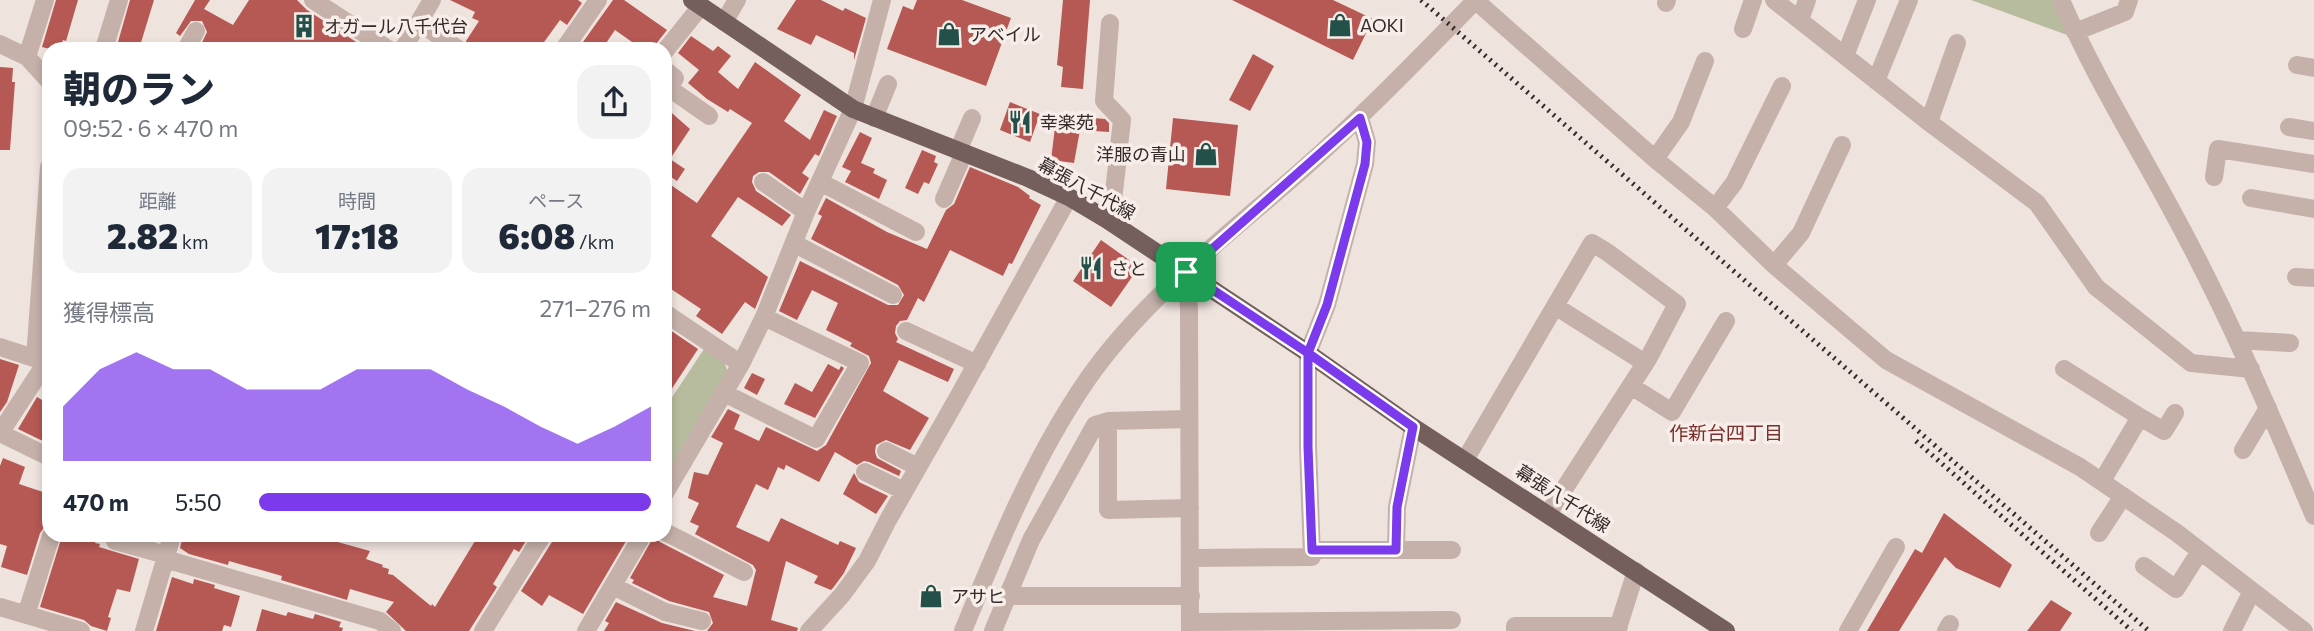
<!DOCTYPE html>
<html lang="ja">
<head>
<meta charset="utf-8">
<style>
	body { margin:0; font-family:Commissioner,"Noto Sans JP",sans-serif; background:#f2f2f3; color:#1f2937; height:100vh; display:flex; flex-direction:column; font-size:26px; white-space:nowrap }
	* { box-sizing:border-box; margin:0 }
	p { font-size:23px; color:#747a83 }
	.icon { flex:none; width:38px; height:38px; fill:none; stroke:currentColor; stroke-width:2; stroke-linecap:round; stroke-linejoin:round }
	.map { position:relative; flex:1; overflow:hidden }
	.drawer { position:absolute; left:42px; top:42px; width:630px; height:500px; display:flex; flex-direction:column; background:#fff; border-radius:21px; box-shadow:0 4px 10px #0003 }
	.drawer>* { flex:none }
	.pin { position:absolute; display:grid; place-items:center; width:60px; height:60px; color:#fff; margin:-30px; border-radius:14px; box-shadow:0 4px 10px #0006 }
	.round { display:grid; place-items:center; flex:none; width:74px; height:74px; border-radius:21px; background:#f2f2f3 }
	.headline { display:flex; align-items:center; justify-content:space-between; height:119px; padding:0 21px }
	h1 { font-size:38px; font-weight:800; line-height:52px }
	.metrics { display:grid; grid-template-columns:repeat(3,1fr); gap:10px; height:119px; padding:7px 21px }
	.metrics div { display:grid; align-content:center; border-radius:18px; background:#f2f2f3; text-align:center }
	.metrics b { font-size:35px; font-weight:800 }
	.metrics small { font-size:19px; font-weight:400 }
	.metrics p { font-size:19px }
	.chart { height:196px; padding:14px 21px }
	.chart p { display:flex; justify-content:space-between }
	.chart svg { width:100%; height:126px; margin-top:7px; fill:#7c3aed; opacity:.7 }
	ul { padding:0 21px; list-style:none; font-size:23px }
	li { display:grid; grid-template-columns:112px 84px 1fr; align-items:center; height:52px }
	li i { height:18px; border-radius:9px; background:#7c3aed }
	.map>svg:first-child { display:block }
	.green { fill:#b8bc9f }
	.building { fill:#b65854 }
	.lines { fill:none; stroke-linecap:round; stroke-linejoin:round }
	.minor { stroke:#c5b1aa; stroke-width:18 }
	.major { stroke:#745f5c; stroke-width:18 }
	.rail { stroke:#342a29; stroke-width:5; stroke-dasharray:2 5; stroke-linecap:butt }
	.route-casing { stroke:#fff; stroke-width:14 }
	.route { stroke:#7c3aed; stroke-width:9 }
	.labels { text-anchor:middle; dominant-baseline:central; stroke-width:7; stroke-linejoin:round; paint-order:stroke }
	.poi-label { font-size:18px; fill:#342a29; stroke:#f7ede9; text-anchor:start }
	.street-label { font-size:18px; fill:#342a29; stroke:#f7ede9 }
	.neighbourhood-label { font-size:19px; fill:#78302c; stroke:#f7ede9 }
</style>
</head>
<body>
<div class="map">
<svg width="2314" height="631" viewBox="0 0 2314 631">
	<rect width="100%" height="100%" fill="#efe3dd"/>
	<path class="green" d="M1971 0H2055L2070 36Z
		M704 349 724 362 729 374 673 468 665 462V408Z"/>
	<path class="building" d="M56 0H78L66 41 63 40 60 49H50L42 47Z
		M130 0H154L139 49H116Z
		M195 0H210L204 9 233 25 249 0H297L307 10 367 49H199L207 32 202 21H191L180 36 176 33Z
		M450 0H578L582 3 567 25 560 20 539 49H469L466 41 479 21 472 18 475 12Z
		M613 0H624L667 30 652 49H642L615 30 602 49H578Z
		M796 0H821L843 11 845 8 866 18 854 60V53L816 35 811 45 777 29Z
		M917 0H962L1011 18 986 86 887 49 903 6 913 10Z
		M1063 0H1090L1083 89 1061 87 1063 67 1057 65Z
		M1232 0H1333L1373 19 1353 60Z
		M691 36 713 51 718 46 731 56 718 72 738 89 755 62 801 95 784 121 810 140 824 110 837 116 819 156 815 154 802 173 809 178 800 194 769 172H759L753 176 752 182 756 191 791 215 782 226 738 197 711 236 768 277 755 309 745 302 722 334 696 316 701 309 665 285V181L697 203 752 123 730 109 728 112 707 99 688 83 699 70 678 53Z
		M1253 54 1274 66 1250 111 1229 100Z
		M0 67 13 68 12 82H15L10 150H0Z
		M1010 102 1040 114 1030 142 1000 130Z
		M665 107 690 129 670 159 685 169 677 181 665 173Z
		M1063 115 1105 119 1109 123V132L1080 130 1074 163 1051 160 1056 119 1062 122Z
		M1173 118 1238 125 1230 196 1166 189Z
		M860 132 872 138 861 163 875 169 873 173 887 180 879 199 845 182 851 171 842 167Z
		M922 150 936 156 934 162 938 164 929 184 924 182 918 194 905 188Z
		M970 167 1018 187 1030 196 1029 198 1041 205 1012 264 1009 263 1003 276 950 250 924 302 918 298 907 320 900 321 896 326 895 333 898 339 896 342 954 369 948 382 899 360 883 391 929 418 910 450 886 440 876 445 875 452 877 458 901 471 899 476 869 462 864 461 857 465 835 452 819 482 786 465 784 470 778 467 768 490 756 484 736 527 769 542 781 518 838 545 840 541 856 548 844 573 833 588 831 590 814 583 818 576 786 561 771 620 798 628 797 631H707L713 623 709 612 669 601 632 583 634 580 630 578 654 536 660 542 724 575 713 597 747 606 756 570 753 565 695 534 699 526 690 522 699 503 688 498 694 472 708 475 723 443 711 437 713 434 728 409 740 415 734 429 759 441 766 427 817 451 826 445 871 363 869 356 850 346 852 343 826 330 838 303 812 290 797 320 779 311 800 261 888 305H898L904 295 898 285 811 239 822 216 818 214 826 198 887 232 927 249 946 210 954 204Z
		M1101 240 1139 267 1111 307 1073 281Z
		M670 330 698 349 665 399V337Z
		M0 359 19 365 7 402 0 412Z
		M828 364 839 370 841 366 844 368 815 418 784 404 795 383 812 392Z
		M752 373 765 379 757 395 744 388Z
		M37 397 49 404V444L18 429Z
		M3 458 25 467 19 484 49 494V515L45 526 40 533 27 575 1 567 7 546 0 544V466Z
		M854 473 859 482 888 496 876 514 843 494Z
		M1944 513 2012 565 2000 588 1956 568 1945 557 1899 631H1867L1915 549 1922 553Z
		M62 536H84L96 539 95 543 100 544 99 547 139 559 130 592 117 589 108 617 111 618 107 631 91 626 84 620 40 607Z
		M183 536H256L269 539 271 536H316L370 551 366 559 383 565 382 567 389 569 388 574 393 575 431 606 432 604 435 607 478 536H529L519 552 514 549 493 584 497 587 469 631H406L386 612 394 602 350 589 347 600 281 580 282 576 229 561 228 565 189 554 180 548Z
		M553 536H629L583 614 549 595 542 606 521 591 552 542Z
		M172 577 193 584 194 579 215 585 214 588 240 596 231 627 224 625 222 631H156Z
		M2051 600 2072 613 2060 631H2027Z
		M616 602 662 623 695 631H604L609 623 605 621Z
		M262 609 286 616 288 612 313 619 315 614 341 622 339 627 343 628 342 631H256Z"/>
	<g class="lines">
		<path class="minor" d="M313 0 388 49
			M1774 0 1926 120 2037 203 2096 287 2191 363 2251 369
			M2061 0C2092 72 2133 138 2170 207 2225 307 2270 412 2314 516
			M1476 1 1655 159 1715 208 1774 265 1886 360 2080 467 2177 533 2304 631
			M1666 3 1667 0
			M1800 20 1807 0
			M419 22 458 49
			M724 22 737 0
			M1743 29 1753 0
			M2075 32 2125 12 2129 0
			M0 44 27 57 49 81
			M104 49 119 0
			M186 49 196 31
			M403 49 432 0
			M564 49 598 0
			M665 51 701 6
			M1845 56 1867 0
			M27 57 45 0
			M2297 65 2314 68
			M665 70 675 78 669 88 709 116
			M1876 81 1909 0
			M874 118 888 84
			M1929 122 1957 43
			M2289 127 2314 131
			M958 151 972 118
			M1655 159 1681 122 1705 61
			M2214 177 2218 149 2314 164
			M763 182 806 212
			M820 182 916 232
			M2251 198 2314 209
			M944 199 964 153
			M1715 208 1734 183 1782 86
			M1104 218 1113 201 1122 120 1104 101 1110 23
			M795 244 893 295
			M1774 265 1801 233 1842 145
			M1187 272 1189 309 1190 631
			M2296 277 2314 278
			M1555 306 1645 363
			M665 313 741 364
			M906 331 977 364
			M2237 340 2290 343
			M0 347 43 361
			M35 358 49 167
			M2064 369 2140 417
			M1631 386 1672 412 1726 321
			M724 393 816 439 860 363 764 317
			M1108 421V510L1190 508
			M0 433 49 358
			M0 433 49 457
			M2243 450 2268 408
			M886 451 918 467
			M1465 460 1592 243 1607 252 1677 304 1648 359 1548 514
			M865 472 904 491
			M2102 481 2140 417 2164 431 2175 413
			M665 493 741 364 764 317 806 212 853 109 882 0
			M665 532 744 572
			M2099 533 2123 496
			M115 541 166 555
			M1312 550H1452
			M1396 550 1397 507 1413 427
			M1191 558 1312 557 1308 447V353L1327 305 1365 164 1367 142 1360 118
			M165 559 380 621 392 631
			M2144 566 2176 589 2200 551
			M613 586 665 612 702 621
			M1007 596H1191
			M0 607 81 631
			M26 615 51 536
			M1191 622 1452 620
			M144 631 172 536
			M483 631 542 536
			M586 631 642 536
			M809 631 842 595 867 561 888 520 957 399 1069 197
			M963 631C998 545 1034 457 1087 380 1144 298 1228 235 1302 170 1363 116 1419 58 1476 0
			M993 631 1031 540 1095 425 1108 421 1189 419
			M1515 631V626H1619
			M1617 631 1636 571
			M1848 631 1896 547
			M1946 631 1950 624
			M2232 631 2252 591"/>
		<path class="major" d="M692 0 853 109 1028 178 1069 197 1106 219 1308 353 1413 427 1726 631"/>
		<path class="rail" d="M1421 0 2149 631
			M1916 441 2132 631"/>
	</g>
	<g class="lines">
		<g class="route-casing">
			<path id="route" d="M1186 272 1308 353V447L1312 550H1396L1397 507 1413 427 1308 353 1327 305 1365 164 1367 142 1360 118 1186 272"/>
		</g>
		<use href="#route" class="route"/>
	</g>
	<defs>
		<g id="shop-bare" transform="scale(1.89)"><path d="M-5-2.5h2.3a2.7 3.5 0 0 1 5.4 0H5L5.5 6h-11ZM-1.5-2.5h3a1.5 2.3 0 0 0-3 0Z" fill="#24504a" stroke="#f7ede9" stroke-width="2.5" paint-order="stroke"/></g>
		<g id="building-bare" transform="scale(1.89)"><path d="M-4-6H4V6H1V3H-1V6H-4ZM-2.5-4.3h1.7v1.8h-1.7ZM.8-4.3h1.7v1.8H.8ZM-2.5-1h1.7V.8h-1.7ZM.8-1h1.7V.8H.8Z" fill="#24504a" stroke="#f7ede9" stroke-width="2.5" paint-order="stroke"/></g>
		<g id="restaurant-bare" transform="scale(1.89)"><path d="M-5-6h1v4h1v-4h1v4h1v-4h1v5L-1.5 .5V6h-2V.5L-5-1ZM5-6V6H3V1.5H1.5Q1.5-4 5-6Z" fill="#24504a" stroke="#f7ede9" stroke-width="2.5" paint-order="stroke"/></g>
	</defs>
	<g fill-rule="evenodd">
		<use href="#shop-bare" x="1340" y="25"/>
		<use href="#building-bare" x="304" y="26"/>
		<use href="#shop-bare" x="949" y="34"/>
		<use href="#restaurant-bare" x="1020" y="122"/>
		<use href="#shop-bare" x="1206" y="154"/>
		<use href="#restaurant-bare" x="1091" y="268"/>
		<use href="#shop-bare" x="931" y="596"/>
	</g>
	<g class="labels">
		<g class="poi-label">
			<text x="1360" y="25">AOKI</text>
			<text x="324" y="26">オガール八千代台</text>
			<text x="969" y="34">アベイル</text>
			<text x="1040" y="122">幸楽苑</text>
			<text x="1186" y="154" text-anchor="end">洋服の青山</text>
			<text x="1111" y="268">さと</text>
			<text x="951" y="596">アサヒ</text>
		</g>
		<g class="street-label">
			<text transform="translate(1087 188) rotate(29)">幕張八千代線</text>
			<text transform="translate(1563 498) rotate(33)">幕張八千代線</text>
		</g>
		<g class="neighbourhood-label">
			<text x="1726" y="432">作新台四丁目</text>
		</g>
	</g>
</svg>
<div class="pin" style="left:1186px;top:272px;background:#1e9e55"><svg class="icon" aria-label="arrive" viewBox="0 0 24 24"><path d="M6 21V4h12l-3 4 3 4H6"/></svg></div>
<section class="drawer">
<div class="headline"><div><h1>朝のラン</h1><p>09:52 · 6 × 470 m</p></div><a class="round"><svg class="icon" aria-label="share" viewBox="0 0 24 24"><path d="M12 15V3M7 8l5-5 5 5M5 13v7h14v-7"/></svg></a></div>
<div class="metrics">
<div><p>距離</p><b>2.82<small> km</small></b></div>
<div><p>時間</p><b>17:18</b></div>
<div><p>ペース</p><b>6:08<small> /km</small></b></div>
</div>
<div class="chart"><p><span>獲得標高</span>271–276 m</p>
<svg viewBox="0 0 160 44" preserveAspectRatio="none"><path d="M0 44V25L10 12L20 6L30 12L40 12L50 19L60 19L70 19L80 12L90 12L100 12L110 19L120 25L130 32L140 38L150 32L160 25V44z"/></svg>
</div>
<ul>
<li><b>470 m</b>5:50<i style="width:100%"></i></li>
</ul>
</section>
</div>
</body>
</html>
